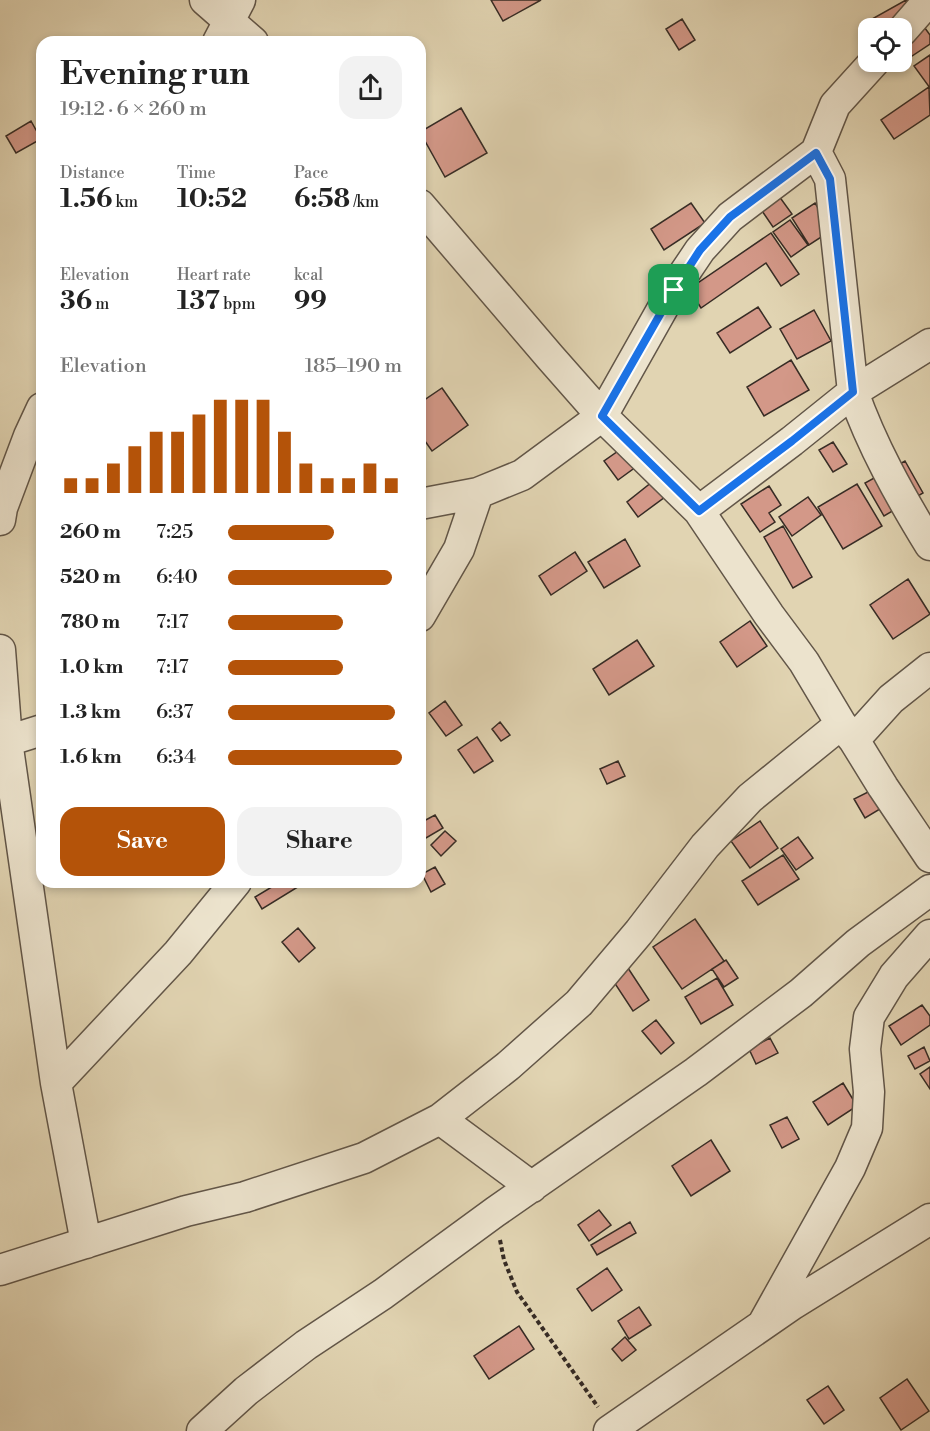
<!DOCTYPE html>
<html lang="en">
<head>
<meta charset="utf-8">
<style>
	body { margin:0; font-family:"Libre Bodoni",serif; background:#f2f2f2; color:#222; height:100vh; display:flex; flex-direction:column; font-size:22px; white-space:nowrap }
	* { box-sizing:border-box; margin:0 }
	p { font-size:20px; color:#767676 }
	.icon { flex:none; width:33px; height:33px; fill:none; stroke:currentColor; stroke-width:2; stroke-linecap:round; stroke-linejoin:round }
	.map { position:relative; flex:1; overflow:hidden }
	.sheet { position:absolute; left:36px; top:36px; width:390px; height:852px; display:flex; flex-direction:column; background:#fff; border-radius:18px; box-shadow:0 3px 9px #0003 }
	.sheet>* { flex:none }
	.buttons { position:absolute; left:858px; top:18px; display:grid; gap:12px }
	.buttons a { display:grid; place-items:center; width:54px; height:54px; border-radius:12px; background:#fff; box-shadow:0 3px 9px #0003; font-size:30px }
	.pin { position:absolute; display:grid; place-items:center; width:51px; height:51px; color:#fff; margin:-26px; border-radius:12px; box-shadow:0 3px 9px #0006 }
	.round { display:grid; place-items:center; flex:none; width:63px; height:63px; border-radius:18px; background:#f2f2f2 }
	.overview { display:flex; align-items:center; justify-content:space-between; height:102px; padding:0 24px }
	h1 { font-size:33px; font-weight:700; line-height:45px }
	.metrics { display:grid; grid-template-columns:repeat(3,1fr); gap:9px; height:102px; padding:6px 24px }
	.metrics div { display:grid; align-content:center }
	.metrics b { font-size:26px; font-weight:700 }
	.metrics small { font-size:16px; font-weight:400 }
	.metrics p { font-size:16px }
	.chart { height:168px; padding:12px 24px }
	.chart p { display:flex; justify-content:space-between }
	.chart svg { width:100%; height:108px; margin-top:6px; stroke:#b45309; stroke-width:6 }
	.cta { display:flex; gap:12px; margin-top:auto; padding:12px 24px }
	.cta a { flex:1; height:69px; border-radius:18px; background:#b45309; color:#fff; font-size:24px; font-weight:700; line-height:69px; text-align:center }
	.cta a+a { background:#f2f2f2; color:#222 }
	ul { padding:0 24px; list-style:none; font-size:20px }
	li { display:grid; grid-template-columns:96px 72px 1fr; align-items:center; height:45px }
	li i { height:15px; border-radius:8px; background:#b45309 }
	.map>svg:first-child { display:block }
	.building { fill:#d39888; stroke:#372c25; stroke-width:1.5 }
	.lines { fill:none; stroke-linecap:round; stroke-linejoin:round }
	.minor-casing { stroke:#625648; stroke-width:33 }
	.path { stroke:#372c25; stroke-width:4; stroke-dasharray:4.5 3; stroke-linecap:butt }
	.minor { stroke:#ece3cd; stroke-width:30 }
	.route-casing { stroke:#fff; stroke-width:12 }
	.route { stroke:#1a73e8; stroke-width:8 }
</style>
</head>
<body>
<div class="map">
<svg width="930" height="1431" viewBox="0 0 930 1431">
	<rect width="100%" height="100%" fill="#e1d4b2"/>
	<filter id="stains"><feTurbulence type="fractalNoise" baseFrequency=".00333" numOctaves="4"/><feColorMatrix values="0 0 0 0 .2 0 0 0 0 .09 0 0 0 0 .02 0 0 0 .5 -.17"/></filter>
	<radialGradient id="worn" r=".72"><stop offset=".6" stop-color="#630" stop-opacity="0"/><stop offset="1" stop-color="#630" stop-opacity=".3"/></radialGradient>
	<path class="building" d="M491 0H541L503 21Z
		M906 0 917 20 901 28H877L872 19Z
		M682 19 695 40 679 50 666 29Z
		M922 24 930 35V44L903 62 902 60V39Z
		M930 55V88L914 66Z
		M929 87 930 115 894 139 881 120Z
		M461 108 487 153 445 177 420 132Z
		M31 121 41 139 16 153 6 136Z
		M776 192 792 214 773 227 758 205Z
		M691 203 705 223 664 250 651 229Z
		M815 203 832 230 809 245 792 218Z
		M790 220 808 245 791 257 773 232Z
		M771 233 799 274 781 286 766 263 701 308 689 289Z
		M758 307 771 327 730 353 717 333Z
		M814 310 831 341 797 359 780 329Z
		M791 360 809 390 764 416 747 387Z
		M442 388 468 425 432 451 420 434V403Z
		M631 442 644 461 618 480 604 461Z
		M833 442 847 464 833 472 819 450Z
		M905 461 923 493 884 516 865 483Z
		M657 478 669 494 638 517 627 502Z
		M857 484 882 526 843 549 818 507Z
		M769 486 781 505 769 513 775 522 760 532 741 504Z
		M808 497 821 515 792 536 779 517Z
		M783 526 812 577 793 588 764 537Z
		M625 539 640 566 604 588 588 562Z
		M575 552 587 571 551 595 539 576Z
		M908 579 930 614 893 639 870 605Z
		M750 621 767 646 737 667 720 642Z
		M637 640 654 666 609 695 593 669Z
		M445 701 462 725 446 736 429 713Z
		M500 722 510 735 501 741 492 729Z
		M477 737 493 761 474 773 458 750Z
		M618 761 625 776 607 784 600 769Z
		M870 791 880 809 865 818 854 799Z
		M435 815 443 828 426 838 420 828V823Z
		M760 821 778 848 750 868 731 841Z
		M445 831 456 841 441 856 431 845Z
		M798 837 813 858 796 870 781 849Z
		M783 855 799 879 758 905 742 881Z
		M435 867 445 884 431 892 422 874Z
		M280 882H299L301 885 262 909 255 897Z
		M695 919 724 961 682 989 653 947Z
		M298 928 315 948 299 962 282 942Z
		M726 960 738 978 724 987 712 969Z
		M626 965 649 1000 633 1011 610 976Z
		M717 978 733 1005 701 1024 685 997Z
		M922 1005 930 1016V1025L901 1045 889 1026Z
		M656 1020 674 1043 661 1054 642 1031Z
		M770 1038 778 1053 756 1064 749 1049Z
		M924 1047 930 1061 915 1069 908 1056Z
		M930 1067V1089L920 1074Z
		M843 1083 857 1106 828 1125 813 1102Z
		M787 1117 799 1139 782 1148 770 1125Z
		M711 1140 730 1171 691 1196 672 1166Z
		M599 1210 611 1225 589 1241 578 1225Z
		M630 1222 636 1233 597 1255 591 1245Z
		M607 1268 622 1290 592 1311 577 1289Z
		M639 1307 651 1325 629 1339 618 1321Z
		M519 1326 534 1349 489 1379 474 1356Z
		M625 1337 636 1350 622 1361 612 1349Z
		M907 1379 929 1411 901 1430 880 1398Z
		M828 1386 844 1410 824 1424 807 1400Z"/>
	<g class="lines">
		<g class="minor-casing">
			<path id="minor" d="M205 0 253 42
				M902 31 929 0
				M218 42 240 0
				M816 152 830 179 853 392C872 446 900 496 930 545
				M420 205 550 357 602 416 699 511 769 615 804 662 841 724 854 740 883 787 930 857
				M420 504 478 493 522 475 602 416 673 290 700 250 730 217 816 152 835 105 874 62
				M699 511 792 441 853 392 930 344
				M0 520 2 508 29 436 42 408
				M420 616 459 549 478 493
				M0 650 7 741 56 1083 86 1243
				M854 740 891 699 930 668
				M7 741 42 730
				M56 1083 178 953 236 882
				M440 1119 532 1187
				M0 1270 186 1211 245 1197 364 1158 440 1119 508 1066 579 1003 639 932 705 846 750 798 841 724
				M763 1324 850 1168 867 1128 869 1092 865 1049 869 1017 894 976 930 935
				M202 1431 246 1391 306 1345 383 1294 495 1212 696 1072 801 993 858 943 930 890
				M609 1431 793 1304 930 1219"/>
		</g>
		<path class="path" d="M500 1240 504 1260 517 1292 598 1407"/>
		<use href="#minor" class="minor"/>
	</g>
	<g class="lines">
		<g class="route-casing">
			<path id="route" d="M816 153 830 179 853 392 792 441 699 511 602 416 674 290 700 250 730 217Z"/>
		</g>
		<use href="#route" class="route"/>
	</g>
	<rect width="100%" height="100%" filter="url(#stains)"/>
	<rect width="100%" height="100%" fill="url(#worn)"/>
</svg>
<div class="buttons">
<a><svg class="icon" aria-label="locate" viewBox="0 0 24 24"><circle cx="12" cy="12" r="6"/><path d="M12 2v4M12 18v4M2 12h4M18 12h4"/></svg></a>
</div>
<div class="pin" style="left:674px;top:290px;background:#1e9e55"><svg class="icon" aria-label="arrive" viewBox="0 0 24 24"><path d="M6 21V4h12l-3 4 3 4H6"/></svg></div>
<section class="sheet">
<div class="overview"><div><h1>Evening run</h1><p>19:12 · 6 × 260 m</p></div><a class="round"><svg class="icon" aria-label="share" viewBox="0 0 24 24"><path d="M12 15V3M7 8l5-5 5 5M5 13v7h14v-7"/></svg></a></div>
<div class="metrics">
<div><p>Distance</p><b>1.56<small> km</small></b></div>
<div><p>Time</p><b>10:52</b></div>
<div><p>Pace</p><b>6:58<small> /km</small></b></div>
</div>
<div class="metrics">
<div><p>Elevation</p><b>36<small> m</small></b></div>
<div><p>Heart rate</p><b>137<small> bpm</small></b></div>
<div><p>kcal</p><b>99</b></div>
</div>
<div class="chart"><p><span>Elevation</span>185–190 m</p>
<svg viewBox="0 0 160 44" preserveAspectRatio="none"><path d="M5 44V38M15 44V38M25 44V32M35 44V25M45 44V19M55 44V19M65 44V12M75 44V6M85 44V6M95 44V6M105 44V19M115 44V32M125 44V38M135 44V38M145 44V32M155 44V38"/></svg>
</div>
<ul>
<li><b>260 m</b>7:25<i style="width:61%"></i></li>
<li><b>520 m</b>6:40<i style="width:94%"></i></li>
<li><b>780 m</b>7:17<i style="width:66%"></i></li>
<li><b>1.0 km</b>7:17<i style="width:66%"></i></li>
<li><b>1.3 km</b>6:37<i style="width:96%"></i></li>
<li><b>1.6 km</b>6:34<i style="width:100%"></i></li>
</ul>
<div class="cta"><a>Save</a><a>Share</a></div>
</section>
</div>
</body>
</html>
